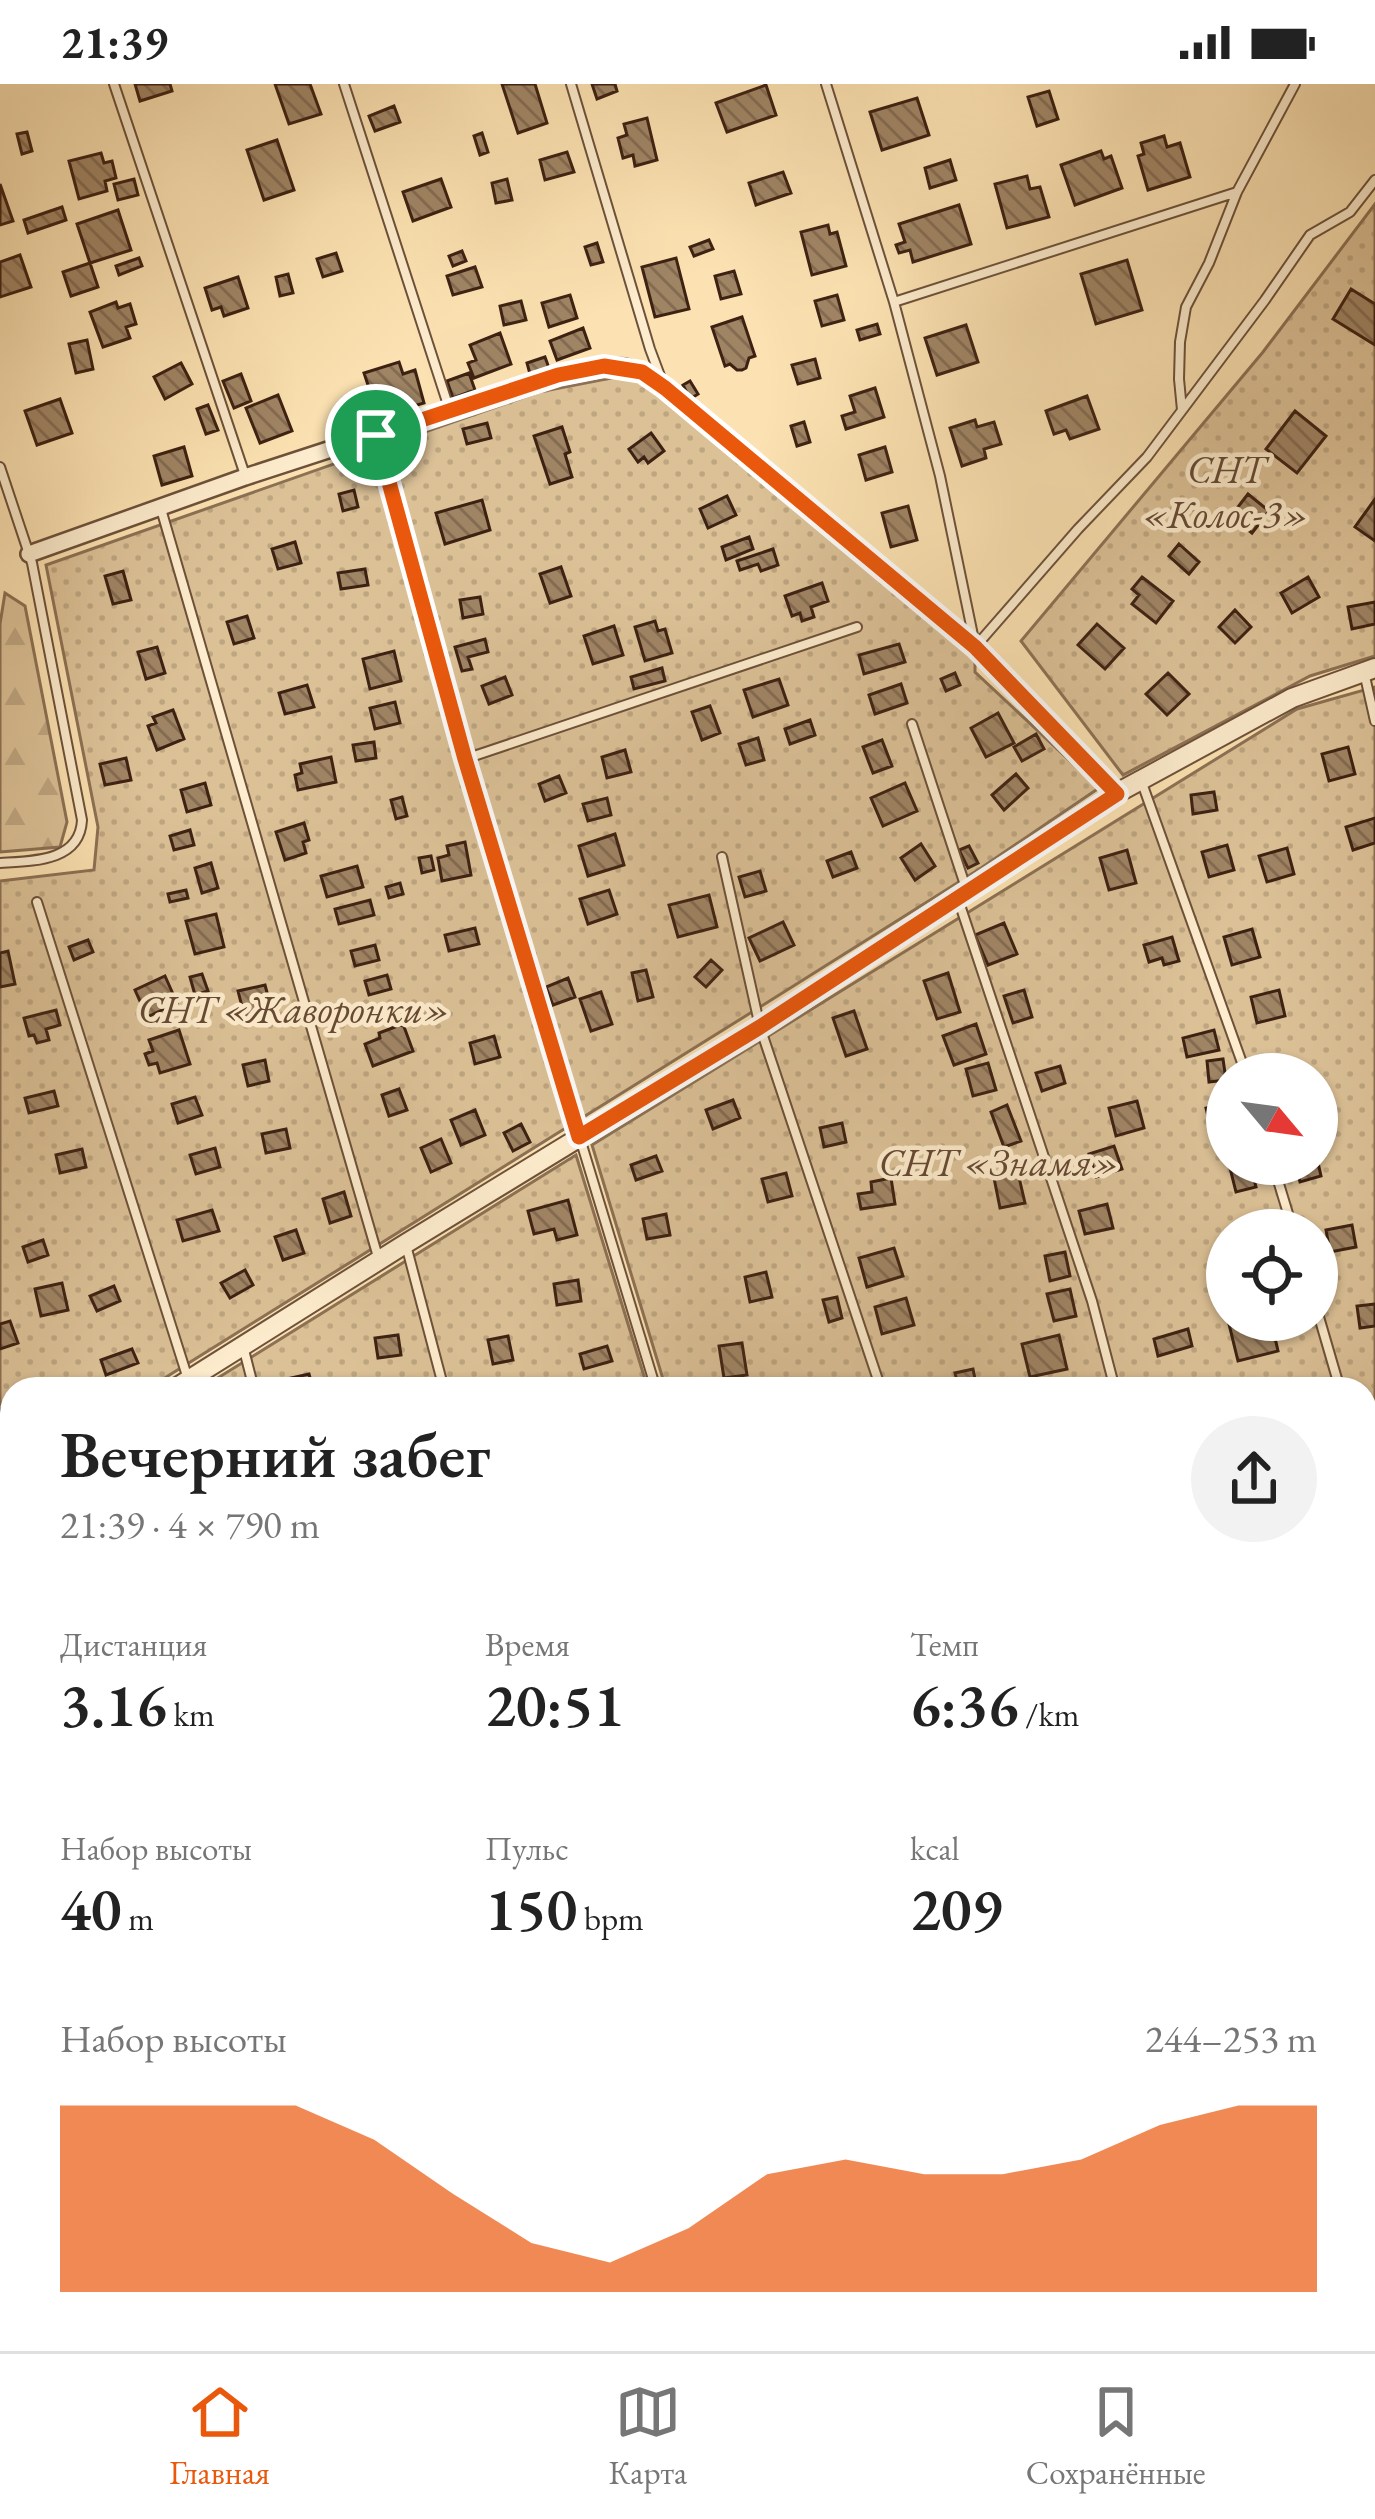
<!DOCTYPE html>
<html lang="ru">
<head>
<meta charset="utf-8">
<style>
	body { margin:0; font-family:"EB Garamond",serif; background:#f2f2f2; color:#222; height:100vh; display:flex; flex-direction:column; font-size:45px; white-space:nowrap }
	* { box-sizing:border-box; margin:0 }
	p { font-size:39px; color:#767676 }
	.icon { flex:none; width:66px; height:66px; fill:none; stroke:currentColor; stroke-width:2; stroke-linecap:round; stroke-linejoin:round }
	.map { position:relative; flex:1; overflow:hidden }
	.side { position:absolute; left:0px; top:1293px; width:1377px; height:975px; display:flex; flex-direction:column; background:#fff; border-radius:36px 36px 0 0; box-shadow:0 3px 9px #0004 }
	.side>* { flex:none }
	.needle { width:78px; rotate:119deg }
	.tools { position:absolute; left:1206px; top:969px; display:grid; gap:24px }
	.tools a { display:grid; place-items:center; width:132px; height:132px; border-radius:50%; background:#fff; box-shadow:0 3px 9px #0004; font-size:60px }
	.pin { position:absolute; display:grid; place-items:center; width:102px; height:102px; color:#fff; margin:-51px; border:6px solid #fff; border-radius:50%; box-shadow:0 3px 12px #0007 }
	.round { display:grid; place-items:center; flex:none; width:126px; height:126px; border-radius:63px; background:#f2f2f2 }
	.overview { display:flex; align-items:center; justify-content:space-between; height:204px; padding:0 60px }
	h1 { font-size:66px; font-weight:600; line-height:90px }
	.metrics { display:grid; grid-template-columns:repeat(3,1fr); gap:18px; height:204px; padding:12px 60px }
	.metrics div { display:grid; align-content:center }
	.metrics b { font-size:60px; font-weight:600 }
	.metrics small { font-size:33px; font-weight:400 }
	.metrics p { font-size:33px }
	.chart { height:336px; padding:24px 60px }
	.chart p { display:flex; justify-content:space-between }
	.chart svg { width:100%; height:216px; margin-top:12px; fill:#ea580c; opacity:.7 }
	.status { display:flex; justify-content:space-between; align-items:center; height:84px; padding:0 60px; background:#fff; direction:ltr }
	.status svg { height:33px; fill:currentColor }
	.tabs { display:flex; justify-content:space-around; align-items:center; height:168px; border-top:3px solid #e0e0e0; background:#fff; font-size:33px; color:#767676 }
	.tabs a { display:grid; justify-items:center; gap:6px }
	.tabs .on { color:#ea580c }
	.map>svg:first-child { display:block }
	.forest { fill:url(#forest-firs); stroke:#8c7154; stroke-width:3 }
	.park { fill:url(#park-dots); stroke:#8c7154; stroke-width:3; fill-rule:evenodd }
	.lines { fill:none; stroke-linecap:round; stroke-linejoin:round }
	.stream { stroke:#896d52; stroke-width:6 }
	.building { fill:url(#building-back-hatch); stroke:#3d2112; stroke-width:3 }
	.service-casing { stroke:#6d513a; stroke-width:12 }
	.minor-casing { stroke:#6d513a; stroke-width:20 }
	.tertiary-casing { stroke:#6d513a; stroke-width:22 }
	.path { stroke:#3d2112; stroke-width:3; stroke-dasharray:3 6; stroke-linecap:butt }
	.service { stroke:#fdeccd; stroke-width:8 }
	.minor { stroke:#fdeccd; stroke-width:15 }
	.tertiary { stroke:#fdeccd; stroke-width:18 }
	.route-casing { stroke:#fff; stroke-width:24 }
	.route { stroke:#ea580c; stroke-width:15 }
	.labels { text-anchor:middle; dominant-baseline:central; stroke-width:9; stroke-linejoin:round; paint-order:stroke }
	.park-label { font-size:39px; font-style:italic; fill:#654933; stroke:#fdeccd }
</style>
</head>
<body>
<div class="status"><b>21:39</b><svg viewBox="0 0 49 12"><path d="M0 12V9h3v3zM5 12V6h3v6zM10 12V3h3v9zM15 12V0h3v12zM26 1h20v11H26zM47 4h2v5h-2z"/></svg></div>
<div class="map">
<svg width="1375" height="2267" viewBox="0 0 1375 2267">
	<defs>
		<pattern id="forest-firs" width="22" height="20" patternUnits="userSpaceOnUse" patternTransform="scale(3)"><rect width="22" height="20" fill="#dcc197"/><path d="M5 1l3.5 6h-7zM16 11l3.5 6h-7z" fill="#bea681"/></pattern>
		<pattern id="park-dots" width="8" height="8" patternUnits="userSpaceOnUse" patternTransform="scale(3)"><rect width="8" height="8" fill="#dcc197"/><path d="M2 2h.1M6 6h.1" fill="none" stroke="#bea681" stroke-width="1.8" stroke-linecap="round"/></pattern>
		<pattern id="building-back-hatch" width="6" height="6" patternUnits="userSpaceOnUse" patternTransform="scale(3)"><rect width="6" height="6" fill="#a08565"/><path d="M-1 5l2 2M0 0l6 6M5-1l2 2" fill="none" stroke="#846c52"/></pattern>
	</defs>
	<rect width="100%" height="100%" fill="#fce2b2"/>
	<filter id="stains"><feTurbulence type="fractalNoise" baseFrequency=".00167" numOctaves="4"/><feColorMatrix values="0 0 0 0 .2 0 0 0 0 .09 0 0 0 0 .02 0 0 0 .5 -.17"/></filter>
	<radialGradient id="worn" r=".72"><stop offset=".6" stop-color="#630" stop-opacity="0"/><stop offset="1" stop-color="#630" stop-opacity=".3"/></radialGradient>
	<path class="forest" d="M5 509 25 522 67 738 60 763 0 768V540Z
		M112 2256H301L293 2267H115Z"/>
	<path class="park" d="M1375 120V572L1310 592 1123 691 1021 557 1263 268Z
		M642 288 975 563V588L1099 704 981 784 768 918 147 1305H12V1389L0 1397V797L94 786 98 743 46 481 539 308Z
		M1375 603V1361L1365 1362V1305H666L592 1061 1297 625ZM1227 990H1317V1080H1227ZM1227 1146H1317V1236H1227Z
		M576 1071 648 1305H200Z
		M1375 1380V1817L1365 1806V1382Z
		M12 1422V2256H146L139 2267H0V1429Z"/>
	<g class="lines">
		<path class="stream" d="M1365 1593 1375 1596
			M163 2267 168 2256"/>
	</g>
	<path class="building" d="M135 0H170L172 7 140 17Z
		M275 0H310L321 30 289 40Z
		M502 0H535L547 39 518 49Z
		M592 0H615L617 7 597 15Z
		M766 1 776 31 727 48 716 19Z
		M1049 7 1058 35 1037 42 1028 13Z
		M917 14 929 51 882 66 870 28Z
		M394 22 400 38 375 47 369 32Z
		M647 34 657 76 635 82 633 71 623 74 618 54 627 51 624 40Z
		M27 48 32 67 22 70 17 50Z
		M482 49 488 68 480 71 474 52Z
		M1164 52 1167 63 1180 59 1190 93 1148 106 1138 72 1144 70 1141 59Z
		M277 56 294 106 264 116 247 66Z
		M1101 67 1104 75 1111 72 1122 104 1075 121 1061 81Z
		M567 68 574 88 545 96 540 76Z
		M101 69 104 79 112 77 116 94 105 97 107 107 79 115 69 77Z
		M950 76 956 96 930 104 925 84Z
		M783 88 791 109 756 121 749 99Z
		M1027 92 1030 105 1040 103 1049 133 1007 144 995 100Z
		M134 95 138 111 118 116 114 100Z
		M441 95 451 123 413 137 403 108Z
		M507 95 512 116 496 119 492 99Z
		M0 100 13 137 0 141Z
		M959 121 971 160 913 178 910 166 899 169 896 161 905 158 899 140Z
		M62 123 66 136 28 149 24 136Z
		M118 126 131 166 90 179 77 140Z
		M828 141 830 150 837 148 846 182 812 191 801 148Z
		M709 156 713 165 694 172 690 163Z
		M597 159 603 178 591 181 585 163Z
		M462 167 466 177 453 182 449 172Z
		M336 169 342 187 323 193 317 175Z
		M20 171 31 203 0 213V178Z
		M139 174 142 182 119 191 116 182Z
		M676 174 689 225 655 233 642 183Z
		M1127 176 1142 226 1096 240 1081 190Z
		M90 179 98 203 71 212 63 188Z
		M475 183 482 203 453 211 447 192Z
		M734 187 741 210 721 215 715 192Z
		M288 190 293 209 280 212 276 193Z
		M238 193 248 224 224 232 221 223 212 226 205 204Z
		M1351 205 1375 220V261L1333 235Z
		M570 211 577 234 549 243 542 219Z
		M837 211 844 236 822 242 815 217Z
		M521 217 526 236 504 241 500 222Z
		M116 218 118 224 130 220 136 240 126 243 130 254 103 263 90 228Z
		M742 233 755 272 749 274 746 284 742 286H737L730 280 725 282 712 243Z
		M877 240 880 250 860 256 857 246Z
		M966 241 978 278 937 291 925 254Z
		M583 244 590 264 557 276 550 257Z
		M500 249 511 280 474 294 468 279 476 276 470 261Z
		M87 256 93 285 76 289 69 260Z
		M545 273 549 284 530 290 527 279Z
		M815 275 820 294 798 300 792 281Z
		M399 278 403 290 415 286 424 319 370 335 361 306 369 304 364 289Z
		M181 279 192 300 165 315 154 293Z
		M469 289 475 306 453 314 447 297Z
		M241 290 251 317 234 324 223 297Z
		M690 297 698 310 690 315 683 301Z
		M875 304 884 333 846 345 842 332 855 328 850 312Z
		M278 311 292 347 260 359 246 324Z
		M1087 312 1099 345 1070 355 1066 346 1054 350 1046 327Z
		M60 315 72 349 37 361 25 327Z
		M208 321 218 346 206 350 197 325Z
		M1295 327 1326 352 1297 389 1266 365Z
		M341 336 345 350 335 353 330 339Z
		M975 336 977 343 994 338 1001 360 984 365 986 374 962 382 950 344Z
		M804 338 810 358 797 362 791 342Z
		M487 339 491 354 467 360 463 345Z
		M562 343 570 368 565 370 572 393 550 400 534 352Z
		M651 349 664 367 648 379 644 373 638 378 629 365Z
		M184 363 192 392 162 401 154 372Z
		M885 363 892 388 866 396 859 371Z
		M354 406 358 423 343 427 339 410Z
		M1248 410 1269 427 1252 449 1231 432Z
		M727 412 736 431 708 444 700 425Z
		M1375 415V457L1355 443Z
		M482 416 490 446 445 460 436 429Z
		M908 422 917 456 891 463 882 429Z
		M749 453 753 465 726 476 722 463Z
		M295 458 301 479 278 485 272 465Z
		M1179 460 1199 478 1189 490 1169 472Z
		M773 465 778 481 761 487 758 480 740 486 737 477Z
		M561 483 571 512 550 519 540 490Z
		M365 485 368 501 341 505 338 489Z
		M123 487 131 516 113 520 105 492Z
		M1142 493 1173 517 1156 539 1132 520 1139 511 1132 505Z
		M1308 493 1319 513 1292 529 1281 509Z
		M822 499 828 517 811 523 814 533 802 537 800 529 792 532 785 512Z
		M480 513 483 530 463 534 460 516Z
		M1375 518V540L1352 545 1348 523Z
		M1235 526 1251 543 1235 559 1219 543Z
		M247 532 254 554 234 560 227 538Z
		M655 537 658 547 665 545 672 569 645 577 635 543Z
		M1097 540 1124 564 1105 585 1078 561Z
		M614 542 623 571 593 580 584 552Z
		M485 555 488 568 468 573 472 585 462 587 455 563Z
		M899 560 905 578 864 590 859 571Z
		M157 563 165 589 146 595 138 568Z
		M394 567 401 597 370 605 363 575Z
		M662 584 665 597 634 605 631 593Z
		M955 589 960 601 946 607 941 595Z
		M1168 589 1189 610 1167 631 1146 610Z
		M505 593 512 611 489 620 482 602Z
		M779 595 788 621 753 633 744 606Z
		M901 600 907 619 875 630 869 611Z
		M307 601 314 623 285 630 279 609Z
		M395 618 400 639 375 645 370 624Z
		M710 622 720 649 702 656 692 628Z
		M173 626 184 655 157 666 148 642 156 639 153 633Z
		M998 629 1014 659 986 673 971 644Z
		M810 636 815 651 790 660 785 645Z
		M1036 650 1044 665 1022 677 1014 663Z
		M758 654 764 676 746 681 739 660Z
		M882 656 892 682 873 689 863 663Z
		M374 658 376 674 356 677 353 661Z
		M1348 663 1355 690 1329 697 1322 670Z
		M625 666 631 688 607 694 602 673Z
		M331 673 336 698 298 706 295 691 302 689 300 680Z
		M126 674 131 696 105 701 100 680Z
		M1016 690 1028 704 1004 726 992 711Z
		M559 692 566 709 545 717 539 700Z
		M205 699 211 721 187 728 181 706Z
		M905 699 917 727 883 742 871 714Z
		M1214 708 1217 726 1193 730 1191 711Z
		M402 713 407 732 396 735 391 716Z
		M607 714 611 731 588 737 583 720Z
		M1375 734V759L1353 766 1346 743Z
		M304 739 309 756 303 758 306 769 285 776 276 748Z
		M190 746 194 761 174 766 170 752Z
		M615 750 624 781 588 792 579 762Z
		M465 758 471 791 442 797 438 774 449 771 447 762Z
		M921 760 935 782 915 796 901 774Z
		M1227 761 1234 786 1209 793 1202 768Z
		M969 762 978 779 968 784 959 766Z
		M1287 764 1294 790 1267 798 1259 772Z
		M1127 766 1136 799 1109 806 1100 774Z
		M851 768 857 784 833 793 827 777Z
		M431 772 434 786 422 789 419 774Z
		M211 779 218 804 202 809 195 784Z
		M357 782 363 803 327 813 321 792Z
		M760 787 766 807 745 813 739 793Z
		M400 799 403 810 389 814 386 803Z
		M186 806 188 814 170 818 168 810Z
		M609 806 617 830 588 840 580 815Z
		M709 811 717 843 678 853 669 821Z
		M370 816 374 831 339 840 335 825Z
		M216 830 224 863 195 870 186 837Z
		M783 838 794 861 760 877 749 854Z
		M1004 839 1017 870 988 881 975 851Z
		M475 844 479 860 449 867 445 851Z
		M1252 845 1260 873 1232 881 1224 853Z
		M1172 853 1179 877 1164 881 1162 874 1149 878 1144 861Z
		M88 856 93 868 74 876 69 863Z
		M375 861 379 876 355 882 351 867Z
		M8 867 15 900 0 903V869Z
		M711 876 722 886 706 903 695 893Z
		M646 886 653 913 638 917 632 889Z
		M948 889 960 928 937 935 924 897Z
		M202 890 208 907 195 911 190 893Z
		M387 891 391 905 369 911 365 897Z
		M165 892 177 919 147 933 135 906Z
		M568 894 575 913 553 921 546 903Z
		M265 901 273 931 246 938 238 907Z
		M1024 906 1032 933 1013 939 1004 912Z
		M1279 906 1285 932 1257 939 1251 913Z
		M601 908 612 940 591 947 580 915Z
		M56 926 60 941 46 945 49 956 37 959 34 951 29 952 24 934Z
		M854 927 867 965 846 972 833 934Z
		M403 940 413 967 373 982 365 960 380 954 379 949Z
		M976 940 986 970 954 981 943 952Z
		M179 946 190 980 160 989 157 979 149 981 145 970 153 967 149 956Z
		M1214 946 1219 966 1187 973 1183 954Z
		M494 952 500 973 475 980 470 959Z
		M1223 975 1226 996 1209 998 1207 977Z
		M265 976 269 997 248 1002 243 981Z
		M988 979 996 1006 973 1012 966 985Z
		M1060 982 1065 999 1042 1007 1036 989Z
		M399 1005 407 1026 389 1032 382 1011Z
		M54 1007 58 1022 29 1029 25 1014Z
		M195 1013 202 1031 178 1039 172 1020Z
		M733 1016 740 1034 713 1045 706 1026Z
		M1137 1017 1144 1044 1116 1052 1109 1024Z
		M1227 1019V1046L1212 1049 1206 1024Z
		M1007 1021 1021 1057 1004 1063 991 1028Z
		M475 1026 485 1051 461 1061 451 1036Z
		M842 1039 846 1058 824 1063 820 1044Z
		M521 1040 530 1058 513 1067 504 1049Z
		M286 1045 290 1064 266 1069 262 1050Z
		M441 1055 451 1079 431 1088 421 1064Z
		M1114 1062 1122 1085 1096 1093 1089 1070Z
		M215 1064 220 1083 196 1090 190 1071Z
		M82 1065 86 1083 60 1089 56 1071Z
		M656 1072 662 1087 636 1096 631 1081Z
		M1317 1074 1321 1092 1300 1098 1295 1080H1317Z
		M1229 1080H1250L1256 1103 1236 1108Z
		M786 1089 792 1112 768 1118 762 1095Z
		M1018 1089 1025 1119 1000 1124 994 1094Z
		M891 1094 895 1120 861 1125 858 1110 872 1108 871 1098Z
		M344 1108 351 1132 330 1139 323 1115Z
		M568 1116 577 1151 557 1156 554 1145 534 1150 528 1127Z
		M1107 1120 1113 1144 1085 1150 1079 1127Z
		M212 1126 219 1147 183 1157 177 1136Z
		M666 1130 670 1151 647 1155 643 1135Z
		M1352 1141 1356 1163 1330 1168 1326 1146Z
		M296 1146 304 1169 283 1176 275 1153Z
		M43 1156 48 1171 28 1178 23 1163Z
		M894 1164 903 1192 867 1203 859 1174Z
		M1065 1168 1070 1192 1050 1197 1045 1172Z
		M245 1186 253 1201 230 1214 221 1199Z
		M766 1188 772 1213 750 1218 745 1193Z
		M578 1196 581 1217 557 1221 554 1200Z
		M62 1199 68 1226 41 1232 35 1205Z
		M114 1202 120 1217 97 1227 90 1212Z
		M1070 1205 1076 1232 1054 1237 1047 1210Z
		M837 1213 842 1234 829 1238 823 1216Z
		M906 1214 914 1241 882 1250 875 1223Z
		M1375 1220V1242L1360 1244 1357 1222Z
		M1228 1236H1271L1278 1267 1238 1277Z
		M10 1237 18 1259 0 1265V1240Z
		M1188 1245 1192 1262 1158 1272 1154 1255Z
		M398 1251 401 1271 378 1274 375 1254Z
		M1059 1251 1067 1285 1030 1293 1022 1260Z
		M508 1252 513 1276 493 1280 488 1256Z
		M742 1259 747 1291 724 1294 719 1262Z
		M607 1262 612 1277 584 1285 580 1270Z
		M132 1265 138 1279 106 1291 101 1276Z
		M973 1285 977 1305H959L955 1289Z
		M309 1290 313 1305H289L286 1295Z
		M12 1322V1353L6 1355 0 1325Z
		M1367 1399H1375V1431H1368Z
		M12 1618V1642L0 1647V1623Z
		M1365 1709 1375 1711V1743L1365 1741Z
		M0 2095 12 2111V2120L0 2129Z
		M1375 2139V2171L1365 2159V2148Z
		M1042 2256H1076L1081 2261 1074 2267H1044L1037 2260Z
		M1114 2256H1133L1143 2267H1104Z"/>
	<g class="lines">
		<g class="service-casing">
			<path id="service" d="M114 0 245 391
				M344 0 449 324
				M571 0 650 265 662 297
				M826 0 894 218 940 392 974 556
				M894 218 1237 108
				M1182 326 1179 295 1180 258 1186 223 1209 179 1237 108 1295 0
				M377 352 465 675 656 1305
				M0 383 32 479 82 736C80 778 32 777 0 779
				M161 425 378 1173
				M976 562 1078 445 1147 373 1265 216 1310 151 1350 128 1375 96
				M1364 588 1375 637
				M912 640 966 804
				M465 675 857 543
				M1142 699 1246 990
				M722 773 760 943 881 1305
				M958 815 1092 1217 1115 1305
				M37 818 188 1295
				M1273 1080 1293 1146
				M406 1161 444 1305
				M1317 1226 1340 1305
				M243 1262 254 1305
				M1365 1811 1375 1822
				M0 1831 12 1869
				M0 2059 12 2050
				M0 2219 12 2234
				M4 2267 16 2256"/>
		</g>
		<g class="minor-casing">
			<path id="minor" d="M29 470 245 393 558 291 604 282 625 283 642 288 655 296 975 563 1117 709
				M1365 1374 1375 1372
				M1365 1965 1375 1959
				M891 2267 907 2256"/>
		</g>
		<g class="tertiary-casing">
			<path id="tertiary" d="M174 1305 405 1160 760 943 1117 709 1292 614 1375 584
				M0 1413 12 1406"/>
		</g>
		<path class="path" d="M1365 1622 1375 1612
			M221 2267 227 2256"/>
		<use href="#service" class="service"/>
		<use href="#minor" class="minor"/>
		<use href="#tertiary" class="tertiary"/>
	</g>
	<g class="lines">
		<g class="route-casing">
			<path id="route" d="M604 282 642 288 665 304 975 563 1117 710 760 943 579 1053 465 675 376 351 558 291Z"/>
		</g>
		<use href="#route" class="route"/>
	</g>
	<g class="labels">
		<g class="park-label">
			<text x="1226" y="384">СНТ<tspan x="1226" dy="45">«Колос-3»</tspan></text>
			<text x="294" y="924">СНТ «Жаворонки»</text>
			<text x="999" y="1077">СНТ «Знамя»</text>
		</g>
	</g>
	<rect width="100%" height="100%" filter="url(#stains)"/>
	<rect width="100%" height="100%" fill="url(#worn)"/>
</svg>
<div class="tools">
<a><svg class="needle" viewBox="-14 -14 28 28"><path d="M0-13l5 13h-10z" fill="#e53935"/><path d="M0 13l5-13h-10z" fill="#767676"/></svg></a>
<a><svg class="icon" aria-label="locate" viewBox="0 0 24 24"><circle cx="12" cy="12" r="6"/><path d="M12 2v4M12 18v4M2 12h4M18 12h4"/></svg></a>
</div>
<div class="pin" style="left:376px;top:351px;background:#1e9e55"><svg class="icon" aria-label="arrive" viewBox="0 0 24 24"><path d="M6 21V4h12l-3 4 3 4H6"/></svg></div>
<section class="side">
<div class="overview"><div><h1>Вечерний забег</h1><p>21:39 · 4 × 790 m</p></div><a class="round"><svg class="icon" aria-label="share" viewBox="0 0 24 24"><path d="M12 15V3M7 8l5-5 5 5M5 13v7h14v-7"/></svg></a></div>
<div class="metrics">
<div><p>Дистанция</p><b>3.16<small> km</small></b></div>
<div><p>Время</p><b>20:51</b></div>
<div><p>Темп</p><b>6:36<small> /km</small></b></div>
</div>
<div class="metrics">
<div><p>Набор высоты</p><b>40<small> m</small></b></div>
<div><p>Пульс</p><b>150<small> bpm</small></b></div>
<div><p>kcal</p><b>209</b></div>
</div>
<div class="chart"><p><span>Набор высоты</span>244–253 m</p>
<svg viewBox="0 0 160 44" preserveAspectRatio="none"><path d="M0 44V6L10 6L20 6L30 6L40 13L50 24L60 34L70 38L80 31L90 20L100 17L110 20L120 20L130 17L140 10L150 6L160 6V44z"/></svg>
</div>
</section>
</div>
<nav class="tabs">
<a class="on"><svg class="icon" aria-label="home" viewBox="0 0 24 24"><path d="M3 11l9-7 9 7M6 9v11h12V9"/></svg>Главная</a>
<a><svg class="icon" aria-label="map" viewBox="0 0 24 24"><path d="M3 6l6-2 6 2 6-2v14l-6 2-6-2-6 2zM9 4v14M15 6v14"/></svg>Карта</a>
<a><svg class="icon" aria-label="saved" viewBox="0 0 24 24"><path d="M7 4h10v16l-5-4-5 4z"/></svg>Сохранённые</a>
</nav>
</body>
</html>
